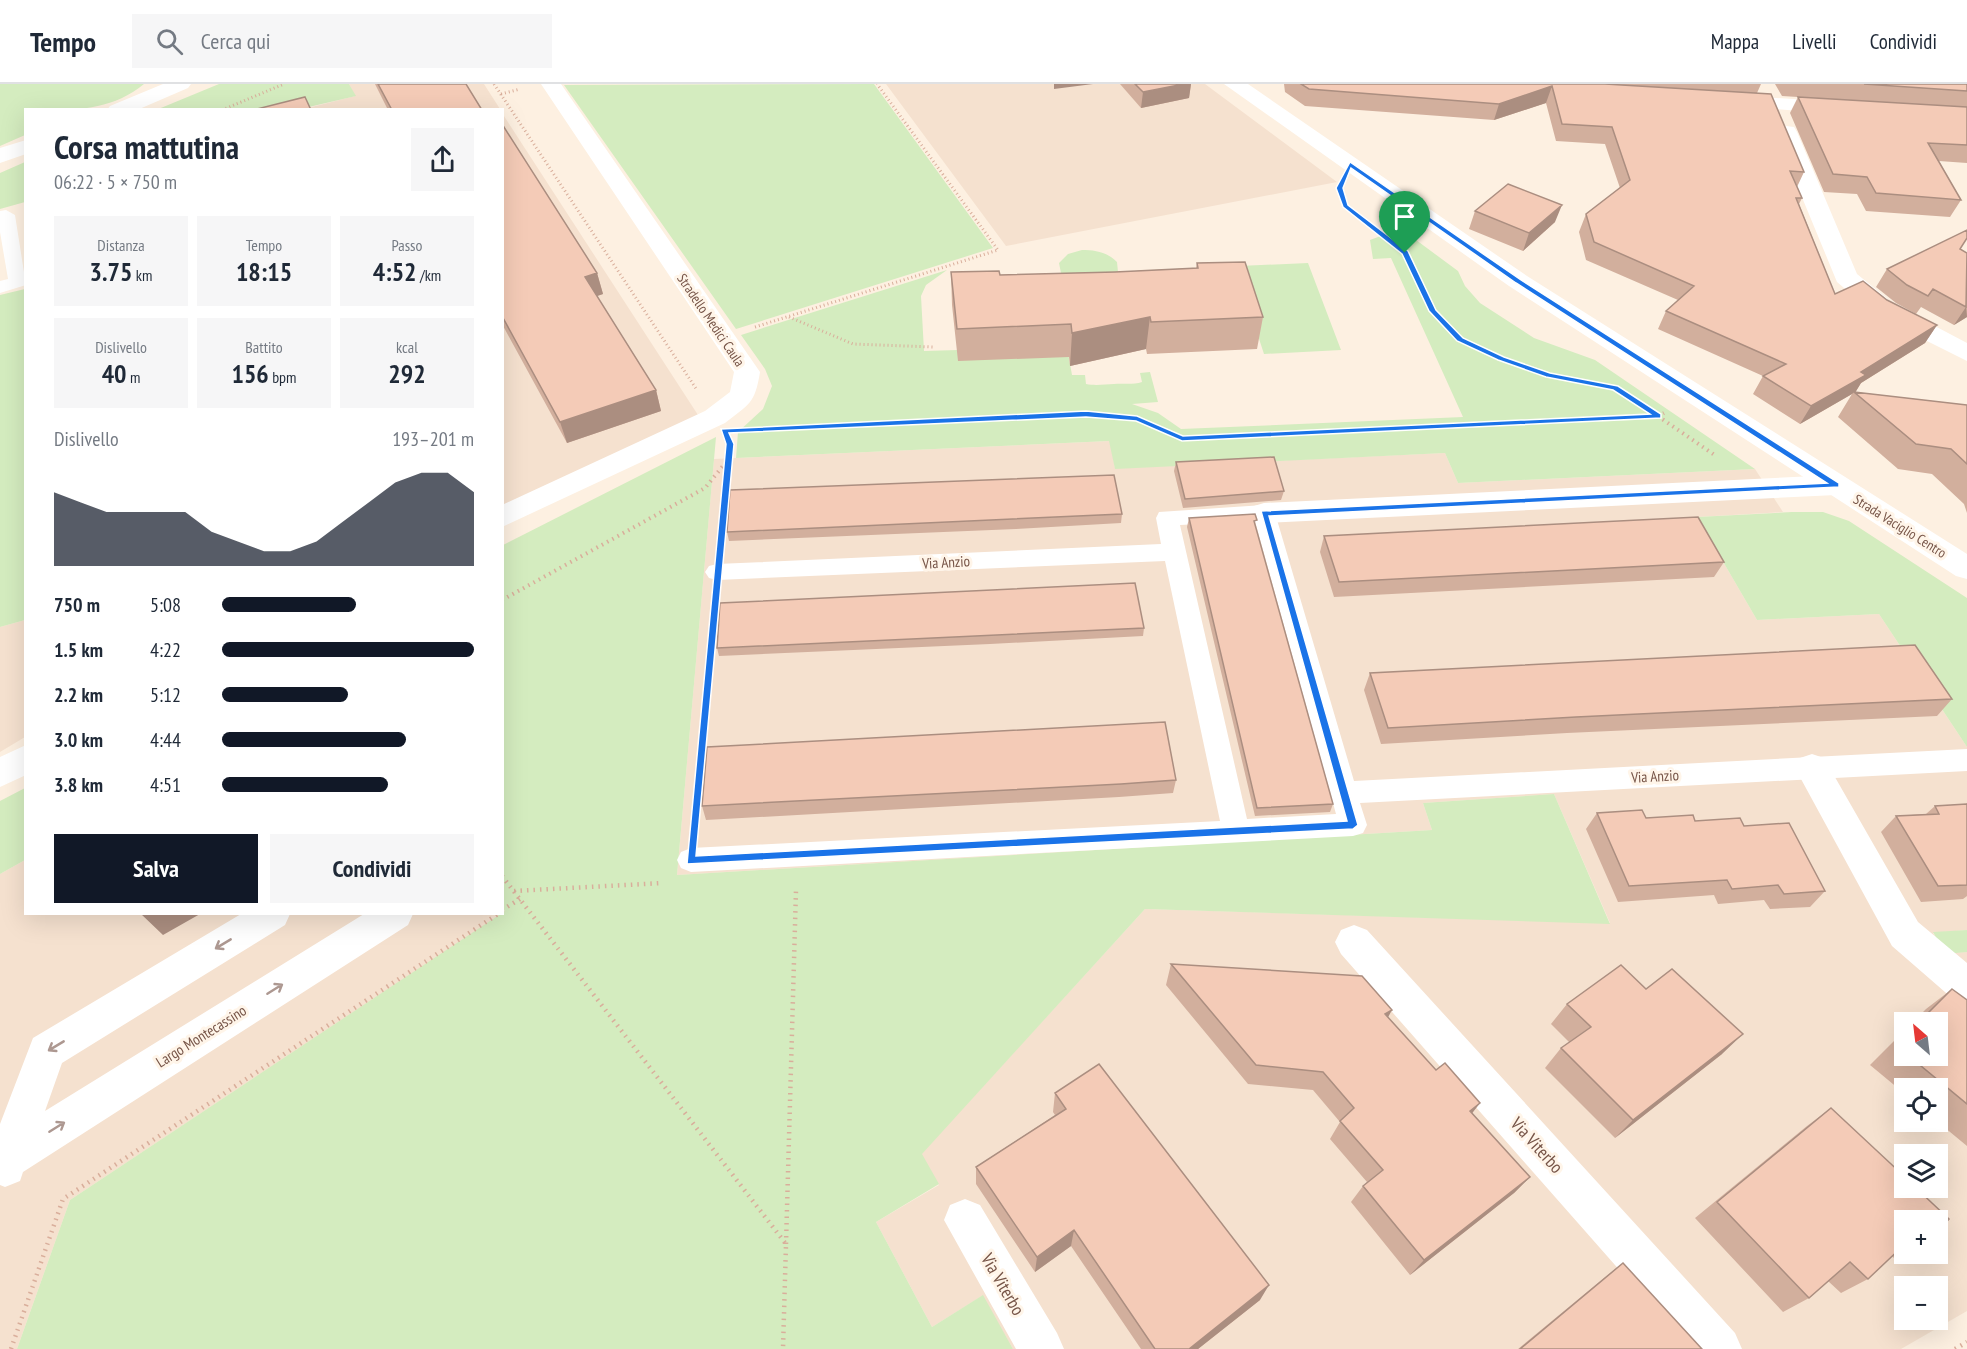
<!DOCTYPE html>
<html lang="it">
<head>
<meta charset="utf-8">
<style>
	body { margin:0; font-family:"PT Sans Narrow",sans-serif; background:#f6f6f7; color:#1f2937; height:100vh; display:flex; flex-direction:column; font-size:22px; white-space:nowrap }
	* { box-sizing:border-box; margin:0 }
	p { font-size:20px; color:#747a83 }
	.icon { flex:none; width:33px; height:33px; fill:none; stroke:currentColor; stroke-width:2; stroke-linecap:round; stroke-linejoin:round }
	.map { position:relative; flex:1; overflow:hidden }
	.side { position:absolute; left:24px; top:24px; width:480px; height:807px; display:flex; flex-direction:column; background:#fff; border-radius:0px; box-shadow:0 6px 24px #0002 }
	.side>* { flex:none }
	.needle { width:39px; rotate:332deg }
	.controls { position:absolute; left:1894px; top:928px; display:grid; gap:12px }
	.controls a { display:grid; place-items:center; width:54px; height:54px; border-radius:0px; background:#fff; box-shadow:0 6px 24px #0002; font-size:30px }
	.pin { position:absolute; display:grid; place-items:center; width:51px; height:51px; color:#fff; margin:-62px -26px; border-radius:50% 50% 50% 0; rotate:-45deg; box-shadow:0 0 6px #0007 }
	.pin .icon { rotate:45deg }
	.round { display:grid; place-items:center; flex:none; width:63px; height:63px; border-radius:0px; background:#f6f6f7 }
	.head { display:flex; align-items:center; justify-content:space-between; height:102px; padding:0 30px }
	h1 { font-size:33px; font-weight:800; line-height:45px }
	.metrics { display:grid; grid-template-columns:repeat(3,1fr); gap:9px; height:102px; padding:6px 30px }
	.metrics div { display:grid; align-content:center; border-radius:0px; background:#f6f6f7; text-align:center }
	.metrics b { font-size:26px; font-weight:800 }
	.metrics small { font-size:16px; font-weight:400 }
	.metrics p { font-size:16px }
	.chart { height:168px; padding:12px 30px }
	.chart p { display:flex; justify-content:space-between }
	.chart svg { width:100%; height:108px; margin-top:6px; fill:#111827; opacity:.7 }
	.cta { display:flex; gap:12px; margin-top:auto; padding:12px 30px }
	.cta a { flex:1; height:69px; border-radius:0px; background:#111827; color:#fff; font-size:24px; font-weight:800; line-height:69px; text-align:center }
	.cta a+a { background:#f6f6f7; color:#1f2937 }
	ul { padding:0 30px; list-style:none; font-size:20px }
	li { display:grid; grid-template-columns:96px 72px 1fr; align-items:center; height:45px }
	li i { height:15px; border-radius:8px; background:#111827 }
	header { display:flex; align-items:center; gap:36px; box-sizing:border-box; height:84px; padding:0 30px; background:#fff; border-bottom:2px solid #e0e1e3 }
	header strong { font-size:28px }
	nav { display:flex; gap:33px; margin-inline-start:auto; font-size:21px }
	.search { width:420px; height:54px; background:#f6f6f7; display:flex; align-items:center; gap:15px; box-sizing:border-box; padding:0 21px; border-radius:0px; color:#747a83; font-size:22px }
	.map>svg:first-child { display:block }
	.residential { fill:#f5e1cf; fill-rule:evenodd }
	.green { fill:#d4ecbf }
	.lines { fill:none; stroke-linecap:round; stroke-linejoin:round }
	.path-far2 { stroke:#d9ae9b; stroke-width:3; stroke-dasharray:1 3; stroke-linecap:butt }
	.path-far1 { stroke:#d9ae9b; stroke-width:4; stroke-dasharray:1.5 4.5; stroke-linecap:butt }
	.path { stroke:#d9ae9b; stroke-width:4.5; stroke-dasharray:1.5 5; stroke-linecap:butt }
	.service { fill:#fff; fill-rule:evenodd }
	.minor { fill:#fff; fill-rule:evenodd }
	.tertiary { fill:#fff; fill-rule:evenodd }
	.wall { fill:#d2af9d }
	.shaded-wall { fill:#ab8e80 }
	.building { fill:#f4cbb7; stroke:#ab8e80; stroke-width:1.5 }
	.oneway { stroke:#ad9891 }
	.route { fill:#1a73e8; stroke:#fff; stroke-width:1.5; fill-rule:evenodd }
	.labels { text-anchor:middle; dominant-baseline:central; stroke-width:6; stroke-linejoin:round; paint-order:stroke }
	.far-street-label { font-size:14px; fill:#765447; stroke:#fff5e9 }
	.street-label { font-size:15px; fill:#765447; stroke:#fff5e9 }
	.near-street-label { font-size:18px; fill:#765447; stroke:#fff5e9 }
</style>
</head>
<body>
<header>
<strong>Tempo</strong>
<div class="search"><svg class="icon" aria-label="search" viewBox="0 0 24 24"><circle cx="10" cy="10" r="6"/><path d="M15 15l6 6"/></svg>Cerca qui</div>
<nav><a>Mappa</a><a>Livelli</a><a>Condividi</a></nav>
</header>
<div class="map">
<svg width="1967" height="1265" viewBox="0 0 1967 1265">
	<rect width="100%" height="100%" fill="#fdf0e1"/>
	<path class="residential" d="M349 0H484L500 25 300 26 355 12Z
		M886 0H1205L1337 98 1006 162Z
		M502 29 698 331 502 423Z
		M1110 357 1115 384 1445 369 1458 399 1755 385 1783 428 1697 433 1757 536 1879 530 1967 663V846L1933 849 1945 869 1967 868V1227L1901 1265H1013L982 1212 932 1243 876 1138 939 1101 921 1070 1145 825 1610 839 1554 710 1423 719 1432 746 677 791 714 375ZM1905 939H1938V972H1905ZM1905 1005H1938V1038H1905ZM1905 1071H1938V1104H1905ZM1905 1137H1938V1170H1905ZM1905 1203H1938V1236H1905Z
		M25 536V653L0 668V543Z
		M25 776 26 830H502L70 1116 17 1265H0V790Z"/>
	<path class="green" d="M0 0H144C109 29 68 26 26 26L25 51 0 62Z
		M219 0H349L356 12 300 25 156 26Z
		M874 0 993 164 736 245 564 1Z
		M25 78V118L0 125V89Z
		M1386 150 1412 153 1458 187 1465 202 1480 219 1534 254 1595 276 1755 385 1458 399 1445 369 1115 385 1109 357 736 374 738 348 763 325 772 302 765 285 741 251 947 186 926 201 921 212 924 267 1067 263 1072 291H1085L1086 300C1097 302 1105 300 1114 300 1123 299 1133 301 1142 298L1140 289 1150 288 1158 318 1132 320 1158 329 1181 345 1463 333 1391 174 1373 175 1370 156Z
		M1082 166C1095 166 1107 168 1117 178L1118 188 1066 194 1061 189 1059 179 1068 170Z
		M1308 179 1341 266 1264 270 1243 206 1150 195 1151 186Z
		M25 205V536L0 543V211Z
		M716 353 677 791 1432 746 1423 719 1554 710 1610 840 1145 825 922 1070 939 1100 876 1138 932 1243 983 1211 1013 1265H17L70 1116 505 827 502 824 503 461Z
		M1792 428H1823L1849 437 1967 514V663L1879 530 1757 536 1697 433Z
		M25 704V776L0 790V717Z
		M1967 846V868L1945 870 1933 848Z"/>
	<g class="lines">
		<path class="path-far2" d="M494 0 697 306
			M501 10 520 5
			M222 26 284 0
			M1343 115 1345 122 1405 169 1433 227 1460 255 1501 275 1549 291 1616 304 1635 317
			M789 233 853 260 933 263
			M755 243 998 166 877 0"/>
		<path class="path-far1" d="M1633 315 1716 372
			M757 345 1086 330 1137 334 1182 354 1658 332 1664 329
			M720 456 730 362
			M502 516 705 404 727 377
			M695 729 714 517"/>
		<path class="path" d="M694 740 695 727
			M502 792 786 1160 783 1265
			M514 807 663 799
			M502 826 520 815
			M786 1160 796 806
			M11 1265 63 1115 498 830
			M1955 1265 1967 1258"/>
		<path class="service" d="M6 126 15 131 26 201 0 209V197L8 195 0 148V127Z
			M1264 421 1272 424 1275 429 1354 697 1967 665V687L1360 719 1367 741 1363 749 1353 752 691 788 681 784 677 776 681 768 691 764 1220 737 1165 477 717 496 709 494 705 488 709 482 717 480 1161 460 1156 434 1159 428ZM1255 437 1336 730 1247 735 1180 441Z"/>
		<path class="minor" d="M541 0H561L760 288C755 320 749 320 725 339L502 443V421L705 327 730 308 734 288Z
			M1729 11 1839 18 1846 20 1850 24 1846 28 1839 30 1722 21 1719 17 1722 13Z
			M1786 42 1794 43 1797 48 1857 190 1895 221 1967 259V277L1877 232 1837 198 1775 48 1778 43Z
			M1836 391 1846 394 1850 401 1846 408 1836 411 1264 439 1254 436 1250 429 1254 422 1264 419Z
			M26 661V691L0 703V673Z
			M1812 670 1824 674 1918 838 1967 879V921L1953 915 1892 862 1795 684 1800 674Z
			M241 830H290L285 841 62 979 45 1027 364 830H413L408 841 23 1088 20 1097 5 1103 0 1101V1040L33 954Z
			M1354 841 1367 846 1735 1249 1742 1265H1689L1341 870 1335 858 1341 846Z
			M965 1115 980 1121 1057 1249 1064 1265H1016L944 1136 950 1121Z"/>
		<path class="tertiary" d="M163 0H191L188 4 137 26H107L110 22Z
			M1224 0H1248L1527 192 1967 470V495L1956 492 1509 202Z
			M26 56V70L0 79V64Z"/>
	</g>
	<path class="wall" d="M375 0H466L482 26H388Z
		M1120 0H1191L1189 14 1141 24Z
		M1284 0H1761L1757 9 1804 88 1797 103 1802 114 1799 120 1835 210 1887 216 1937 241 1925 259 1861 299 1855 308 1967 321V429L1964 420 1932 390 1898 385 1838 333 1852 310 1800 340 1753 310 1763 292 1658 245 1666 227 1678 216 1586 176 1579 148 1586 130 1620 104 1605 60 1556 57 1546 19 1494 36 1305 22 1285 8Z
		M1775 0H1967V79L1939 77 1961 116 1950 133 1866 127 1857 110 1824 108 1790 29 1798 13 1782 12Z
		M502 40 597 189 603 210 597 212 656 306 661 327 567 359 502 240Z
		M1475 127 1555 138 1523 167 1469 145Z
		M1960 165 1967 169V233L1954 241 1921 223 1916 230 1896 219 1876 203 1887 185Z
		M1197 179 1263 233 1257 265 1147 270 1146 265 1070 282 1069 273 958 277 952 221 951 188 1000 191 1115 188 1196 184Z
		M1176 378 1284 407 1281 416 1183 424 1174 387Z
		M1122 430 1121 439 1016 445 729 457 727 448Z
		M1189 434 1333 720 1330 728 1255 732 1187 443Z
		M1324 452 1724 478 1714 493 1334 513 1320 468Z
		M1144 544 1143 552 990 560 719 572 717 564Z
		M1370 589 1952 615 1937 632 1567 649 1381 660 1364 606Z
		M1176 696 1173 709 1119 713 706 736 702 722Z
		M1967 719V812L1963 815 1921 818 1881 748 1896 732 1926 730 1935 722 1966 720Z
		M1597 729 1744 742 1825 807 1810 823 1770 825 1764 816 1718 820 1714 811 1618 818 1586 745Z
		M1171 880 1388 933 1436 986 1480 1019 1472 1029 1530 1093 1514 1109 1410 1191 1351 1118 1363 1102 1367 1098 1330 1055 1340 1038 1313 1006 1248 1000 1166 901Z
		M1646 905 1722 970 1615 1054 1545 984 1561 964 1569 958 1551 940 1567 920Z
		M1952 905 1967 916V1062L1938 1038V1005H1905V1010L1870 981 1905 946V972H1938V939H1912L1926 925Z
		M1055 1009 1260 1216 1198 1265H1141L1071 1162 1035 1188 976 1100V1083L1055 1031 1053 1028Z
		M1831 1024 1905 1137V1170H1907L1896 1176 1892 1172 1868 1195 1841 1209 1828 1197 1809 1214 1783 1228 1695 1134 1807 1042Z
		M1623 1179 1702 1265H1518L1604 1194Z"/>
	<path class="shaded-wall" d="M1054 0H1093L1054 5Z
		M1184 0H1191L1189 14 1141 24 1143 8Z
		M1552 2 1546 19 1494 36 1499 20Z
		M1562 121 1555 138 1523 167 1529 149Z
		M597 189 603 210 591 214 585 193Z
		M1966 223 1967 233 1954 241Z
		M1150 233 1146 265 1070 282 1072 249Z
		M1937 241 1925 259 1861 299 1855 309 1854 308 1852 310 1800 340 1811 322 1861 288Z
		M656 306 661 327 567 359 560 338Z
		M141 830H200L163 851Z
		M1392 926 1381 946 1385 930Z
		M1743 950 1722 970 1615 1054 1633 1036Z
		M1480 1019 1466 1037 1470 1027Z
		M1530 1093 1514 1109 1410 1191 1424 1176Z
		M1074 1146 1071 1162 1035 1188 1037 1173Z
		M1269 1201 1260 1216 1198 1265H1189Z"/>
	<path class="building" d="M378 0H466L482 26H392Z
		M1135 0H1184L1143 8Z
		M1301 0H1605L1771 10 1804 88 1790 87 1802 114H1796L1835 210 1863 197 1887 216 1937 241 1861 288 1866 291 1811 322 1763 292 1786 280 1666 227 1694 202 1594 158 1586 130 1630 96 1612 43 1562 40 1552 2 1499 20 1309 5Z
		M1864 0H1967V7Z
		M305 13 311 26H253Z
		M1798 13 1967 23V61L1928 59 1961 116 1876 109 1867 93 1833 90Z
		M502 40 597 189 585 193 656 306 560 338 502 232Z
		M1508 100 1562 121 1529 149 1475 127Z
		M1967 146V154L1960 165 1967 169 1966 223 1933 205 1928 212 1907 201 1887 185Z
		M1245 178 1263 233 1151 238 1150 233 1072 249 1071 240 957 245 951 188 999 187 1000 191 1115 188 1198 184 1197 179Z
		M1854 308 1967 321V380L1951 365 1916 360Z
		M1274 373 1284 407 1185 415 1176 378Z
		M1114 391 1122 430 727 448 730 406Z
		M1255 430 1257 436 1254 437 1333 720 1257 724 1189 434Z
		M1698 433 1724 478 1339 498 1324 452Z
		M1135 499 1144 544 717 564 720 519Z
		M1915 561 1952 615 1576 633 1388 644 1370 589Z
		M1165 638 1176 696 1121 700 702 722 707 663Z
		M1967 720V801L1938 802 1896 732 1939 730 1935 722Z
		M1642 726 1646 734 1693 731 1695 737 1740 734 1744 742 1789 739 1825 807 1784 810 1778 801 1732 805 1727 796 1629 802 1597 729Z
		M1171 880 1362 892 1392 926 1385 930 1436 986 1445 979 1480 1019 1470 1027 1530 1093 1424 1176 1363 1102 1383 1086 1340 1037 1354 1024 1323 988 1256 981Z
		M1621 881 1646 905 1672 885 1743 950 1633 1036 1561 964 1591 943 1567 920Z
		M1952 905 1967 916V1020L1909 972H1938V939H1918Z
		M1905 952V969L1896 961Z
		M1099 980 1269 1201 1189 1265H1155L1074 1146 1037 1173 976 1083 1066 1025 1055 1009Z
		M1831 1024 1905 1093V1104H1916L1949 1135 1938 1147V1137H1905V1160L1868 1195 1850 1178 1809 1214 1717 1118Z
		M1623 1179 1702 1265H1520Z"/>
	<defs><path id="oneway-shaft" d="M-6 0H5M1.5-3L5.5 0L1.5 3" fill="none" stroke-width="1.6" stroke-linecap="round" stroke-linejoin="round" transform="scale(1.5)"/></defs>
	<g class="oneway">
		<use href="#oneway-shaft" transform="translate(223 860) rotate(149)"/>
		<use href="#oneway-shaft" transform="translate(275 905) rotate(-32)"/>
		<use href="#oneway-shaft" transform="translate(56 962) rotate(149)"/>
		<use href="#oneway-shaft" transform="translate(57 1043) rotate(-32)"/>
	</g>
	<path class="route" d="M1350 78 1521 196 1839 399V403L1269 432 1358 741 1353 745 687 780 726 360 721 345 1086 327 1137 332 1183 352 1650 330 1613 306 1546 293 1498 276 1457 257 1429 227 1402 170 1343 123 1336 104ZM1351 84 1516 199 1827 399 1261 427 1347 737 696 772 734 360 729 349 1086 333 1136 337 1182 357 1661 334V330L1618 302 1550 289 1504 273 1463 254 1436 226 1408 167 1348 121 1343 104Z"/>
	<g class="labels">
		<g class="far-street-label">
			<text transform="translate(711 236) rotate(56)">Stradello Medici Caula</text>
			<text transform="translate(1900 442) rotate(32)">Strada Vaciglio Centro</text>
		</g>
		<g class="street-label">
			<text transform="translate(946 478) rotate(-3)">Via Anzio</text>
			<text transform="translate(1655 692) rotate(-3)">Via Anzio</text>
			<text transform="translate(201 952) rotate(-32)">Largo Montecassino</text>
		</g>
		<g class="near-street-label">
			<text transform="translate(1537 1061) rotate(48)">Via Viterbo</text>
			<text transform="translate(1003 1200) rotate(60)">Via Viterbo</text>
		</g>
	</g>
</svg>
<div class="controls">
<a><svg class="needle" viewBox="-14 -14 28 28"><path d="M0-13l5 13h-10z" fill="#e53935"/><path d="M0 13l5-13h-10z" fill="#747a83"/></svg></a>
<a><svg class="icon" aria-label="locate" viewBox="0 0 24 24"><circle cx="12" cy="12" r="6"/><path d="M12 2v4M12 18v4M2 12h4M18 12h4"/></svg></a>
<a><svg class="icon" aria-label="layers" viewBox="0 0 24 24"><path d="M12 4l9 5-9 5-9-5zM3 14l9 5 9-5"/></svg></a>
<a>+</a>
<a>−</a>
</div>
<div class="pin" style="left:1405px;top:169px;background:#1e9e55"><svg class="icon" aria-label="arrive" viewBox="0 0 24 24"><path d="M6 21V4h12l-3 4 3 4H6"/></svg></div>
<section class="side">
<div class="head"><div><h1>Corsa mattutina</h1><p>06:22 · 5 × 750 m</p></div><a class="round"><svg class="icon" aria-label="share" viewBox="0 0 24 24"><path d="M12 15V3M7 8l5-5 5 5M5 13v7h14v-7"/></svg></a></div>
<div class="metrics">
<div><p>Distanza</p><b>3.75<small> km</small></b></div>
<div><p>Tempo</p><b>18:15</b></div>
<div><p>Passo</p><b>4:52<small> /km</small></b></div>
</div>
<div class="metrics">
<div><p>Dislivello</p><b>40<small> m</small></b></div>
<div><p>Battito</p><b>156<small> bpm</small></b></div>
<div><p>kcal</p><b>292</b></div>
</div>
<div class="chart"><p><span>Dislivello</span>193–201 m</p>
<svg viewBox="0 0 160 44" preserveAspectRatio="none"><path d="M0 44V14L10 18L20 22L30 22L40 22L50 22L60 30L70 34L80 38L90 38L100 34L110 26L120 18L130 10L140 6L150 6L160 14V44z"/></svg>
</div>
<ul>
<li><b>750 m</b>5:08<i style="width:53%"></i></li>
<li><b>1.5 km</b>4:22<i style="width:100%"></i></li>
<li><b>2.2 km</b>5:12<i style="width:50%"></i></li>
<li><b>3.0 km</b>4:44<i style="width:73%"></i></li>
<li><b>3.8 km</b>4:51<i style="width:66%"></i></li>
</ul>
<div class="cta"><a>Salva</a><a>Condividi</a></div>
</section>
</div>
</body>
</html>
